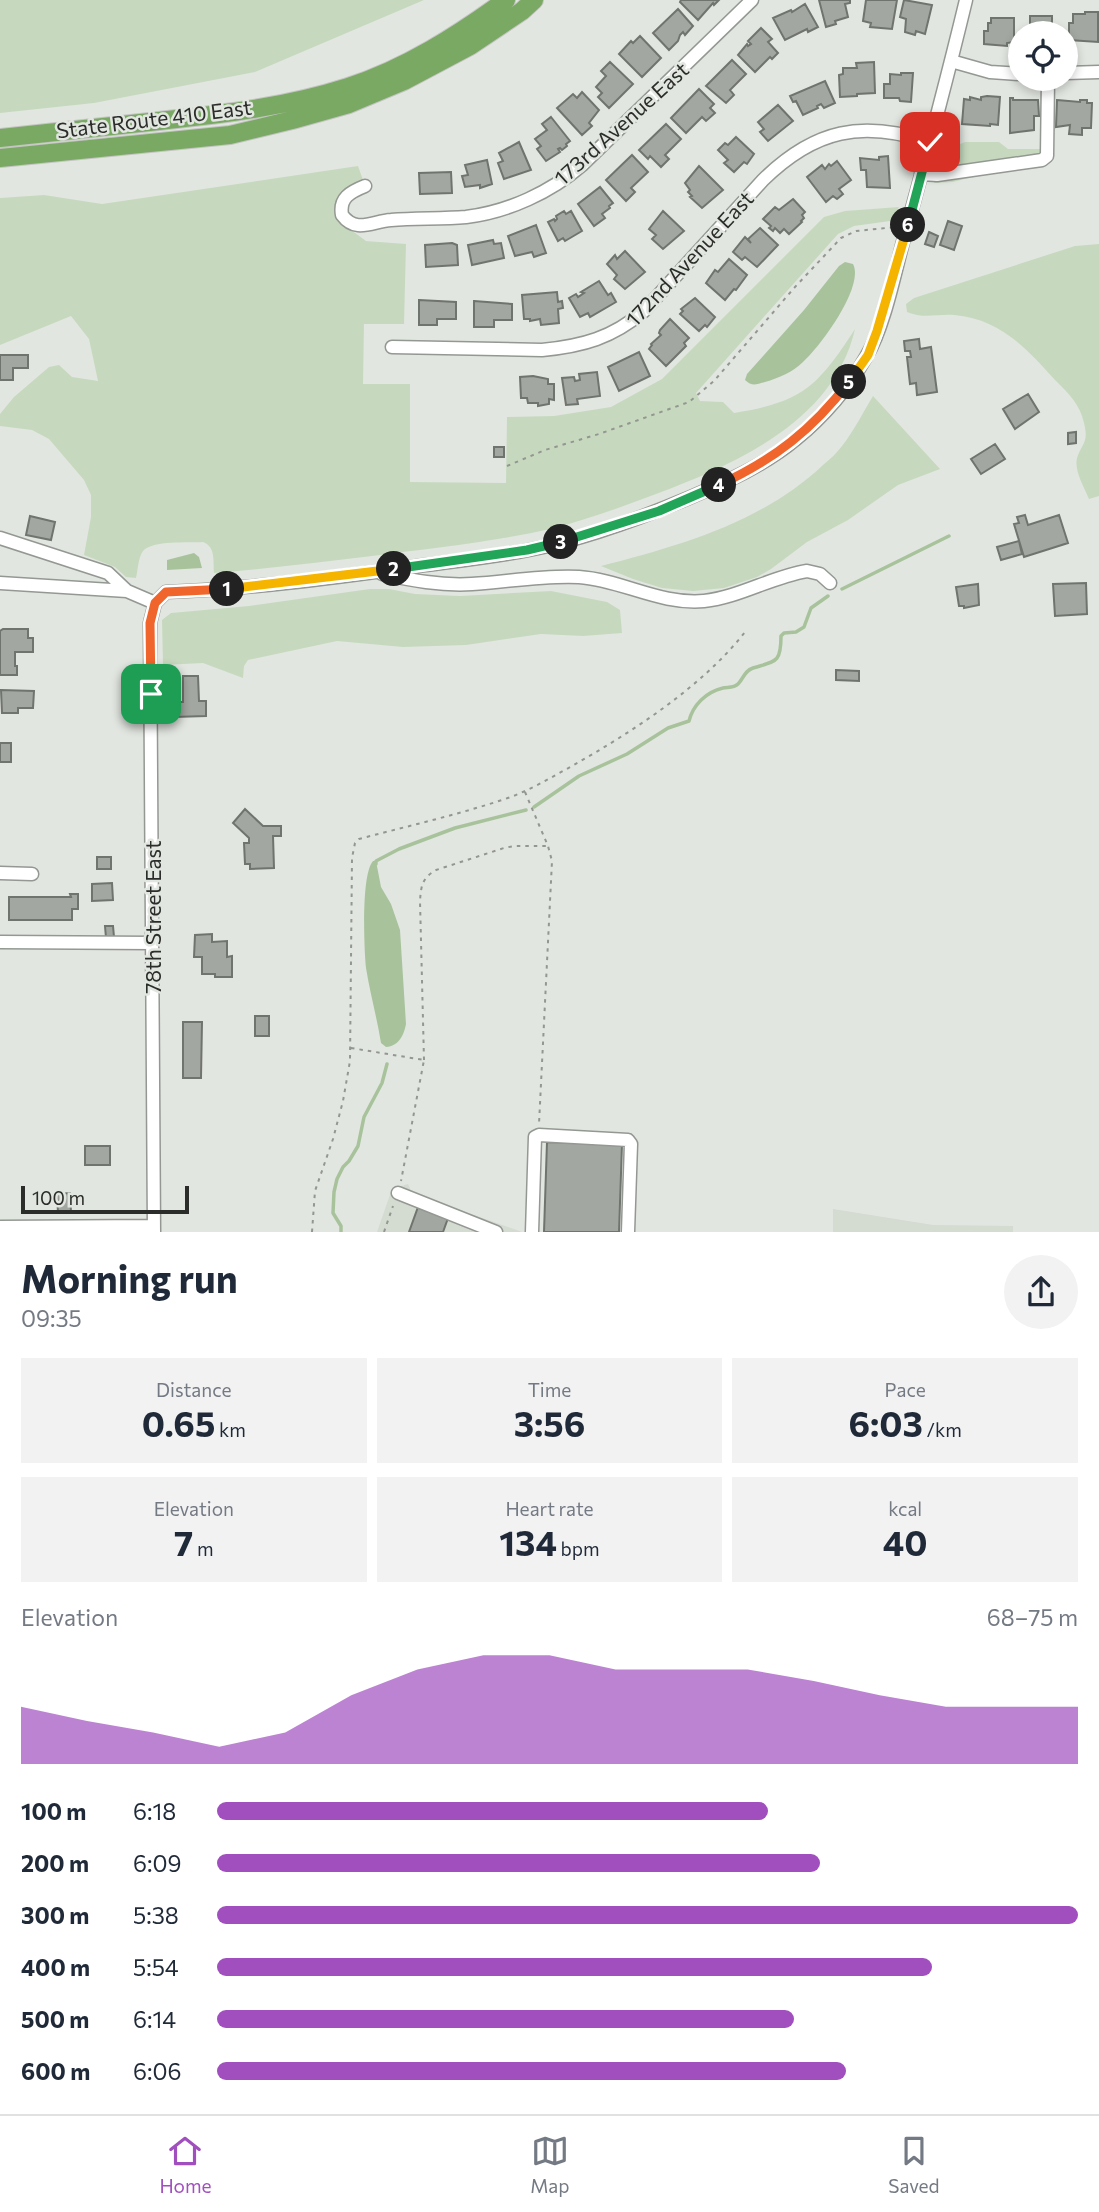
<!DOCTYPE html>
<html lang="en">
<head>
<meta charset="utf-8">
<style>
	body { margin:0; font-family:Commissioner,sans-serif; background:#f2f2f3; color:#1f2937; height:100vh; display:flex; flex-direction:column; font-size:26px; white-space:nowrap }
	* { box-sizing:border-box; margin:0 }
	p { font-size:23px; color:#747a83 }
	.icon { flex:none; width:38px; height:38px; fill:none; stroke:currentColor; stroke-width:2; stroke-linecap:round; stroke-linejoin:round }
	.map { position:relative; height:1232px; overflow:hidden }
	.sheet { display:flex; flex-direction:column; background:#fff; flex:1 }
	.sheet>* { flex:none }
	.fabs { position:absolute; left:1008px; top:21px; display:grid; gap:14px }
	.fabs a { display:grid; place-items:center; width:70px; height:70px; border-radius:50%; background:#fff; box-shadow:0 4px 10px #0003; font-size:35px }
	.scale { position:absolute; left:21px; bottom:18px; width:168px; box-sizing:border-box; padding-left:7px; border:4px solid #2b2d2a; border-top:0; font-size:19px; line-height:24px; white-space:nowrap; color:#2b2d2a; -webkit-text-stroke:5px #e2e6e0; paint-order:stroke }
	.pin { position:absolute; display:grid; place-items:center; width:60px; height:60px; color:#fff; margin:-30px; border-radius:14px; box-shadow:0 4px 10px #0006 }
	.km { position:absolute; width:35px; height:35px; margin:-18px; border-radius:50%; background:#222; color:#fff; font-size:19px; line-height:35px; text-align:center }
	.round { display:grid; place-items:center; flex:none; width:74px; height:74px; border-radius:37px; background:#f2f2f3 }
	.overview { display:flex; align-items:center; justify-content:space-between; height:119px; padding:0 21px }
	h1 { font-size:38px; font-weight:700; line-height:52px }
	.figures { display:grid; grid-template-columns:repeat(3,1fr); gap:10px; height:119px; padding:7px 21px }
	.figures div { display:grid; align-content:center; border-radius:0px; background:#f2f2f3; text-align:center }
	.figures b { font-size:35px; font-weight:700 }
	.figures small { font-size:19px; font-weight:400 }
	.figures p { font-size:19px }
	.chart { height:196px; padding:14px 21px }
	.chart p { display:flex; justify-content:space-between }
	.chart svg { width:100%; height:126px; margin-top:7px; fill:#a14fbf; opacity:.7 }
	ul { padding:0 21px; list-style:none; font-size:23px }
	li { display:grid; grid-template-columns:112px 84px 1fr; align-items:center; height:52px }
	li i { height:18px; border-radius:9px; background:#a14fbf }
	.menu { display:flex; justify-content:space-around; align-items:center; height:98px; border-top:2px solid #e0e1e3; background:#fff; font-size:19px; color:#747a83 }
	.menu a { display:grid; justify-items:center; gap:4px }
	.menu .active { color:#a14fbf }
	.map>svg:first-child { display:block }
	.built { fill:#d4dbd0 }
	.green { fill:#c6d9be }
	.water { fill:#a8c39c }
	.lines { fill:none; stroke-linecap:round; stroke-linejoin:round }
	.stream { stroke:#a8c39c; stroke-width:3.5 }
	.building { fill:#a3a7a1; stroke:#70746e; stroke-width:2 }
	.minor-casing { stroke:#949893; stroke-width:15 }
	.highway-casing { stroke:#c4c4c3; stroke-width:20 }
	.path { stroke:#939691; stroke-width:2; stroke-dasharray:3.5 5; stroke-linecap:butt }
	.minor { stroke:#fff; stroke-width:12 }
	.highway { stroke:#79a963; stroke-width:18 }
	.split-1-casing { stroke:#fff; stroke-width:14 }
	.split-2-casing { stroke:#fff; stroke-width:14 }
	.split-3-casing { stroke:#fff; stroke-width:14 }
	.split-4-casing { stroke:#fff; stroke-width:14 }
	.split-5-casing { stroke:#fff; stroke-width:14 }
	.split-6-casing { stroke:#fff; stroke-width:14 }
	.split-7-casing { stroke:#fff; stroke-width:14 }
	.split-1 { stroke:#f0652b; stroke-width:9 }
	.split-2 { stroke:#f5b400; stroke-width:9 }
	.split-3 { stroke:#22a559; stroke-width:9 }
	.split-4 { stroke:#22a559; stroke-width:9 }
	.split-5 { stroke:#f0652b; stroke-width:9 }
	.split-6 { stroke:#f5b400; stroke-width:9 }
	.split-7 { stroke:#22a559; stroke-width:9 }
	.labels { text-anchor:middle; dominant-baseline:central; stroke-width:5; stroke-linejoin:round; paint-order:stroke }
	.street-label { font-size:21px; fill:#2b2d2a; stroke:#e2e6e0 }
</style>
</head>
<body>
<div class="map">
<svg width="1099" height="1232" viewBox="0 0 1099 1232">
	<rect width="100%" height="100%" fill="#e2e6e0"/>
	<path class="built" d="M408 1184 412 1193 522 1232H377L392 1189Z
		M833 1209 933 1225 1013 1226V1232H833Z"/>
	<path class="green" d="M0 0H424L255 72 94 103 0 113Z
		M965 142H999L1008 149H1043L1044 167 995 172 952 182 934 183 944 150H953L958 145Z
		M358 166 363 180C350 186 342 190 337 203L347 227 366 241 406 244 404 324H364L363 384H410V482L506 483 507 417 554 416 611 407 662 379 824 217 845 211 899 207 890 221 854 226 838 234 696 393 700 401 723 402 734 413C803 402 818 386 855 329 834 421 736 464 656 494 622 507 586 520 550 529 492 542 432 548 372 556 320 562 267 569 214 573 213 561 216 547 203 542 188 543 153 540 143 551 138 558 138 570 136 578L126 577 115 567 84 555 91 517V495L84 480 49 439 32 430 0 426V414L14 397 49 367 59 365 72 377 98 381 89 339 71 316 0 345V198L44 195 102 204Z
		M1099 244V496L1089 499C1084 487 1074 471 1077 458 1082 443 1089 443 1084 423 1080 404 1068 393 1055 380 1026 348 1000 319 954 315 937 314 923 319 907 312L906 304 914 298 1075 246Z
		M873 396 940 469 898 485 848 520 807 542 771 569 757 577 724 588 693 591 662 588 633 579 601 566C679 546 763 522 823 465 830 459 837 453 842 446 854 431 863 412 873 396Z
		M370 589H389L415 594 460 596 551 591 607 602 620 610 622 633 583 636 541 634 466 645 403 647 337 641 248 660 244 666 243 678 203 663 163 665 162 620 171 613 249 606Z"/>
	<path class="water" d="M845 262 853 264C865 286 820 347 803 362 793 372 779 378 765 382 757 384 752 387 745 380L747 374 804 310 839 266Z
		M194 553 199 557 202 568 167 570V560Z
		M373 861H376L381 887 391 904 400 930 406 1024C404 1035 399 1046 386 1047L381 1043C377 1018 370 993 366 968 364 949 361 874 373 861Z"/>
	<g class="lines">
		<path class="stream" d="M842 589 949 536
			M534 807 579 776 627 754 668 728 689 721C693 705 706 692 723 688 728 687 734 688 738 684 744 678 744 671 753 668 775 661 781 664 781 636L784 633 796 632 804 627 811 608 828 596
			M376 864V861L399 849 455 828 526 810
			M341 1232V1226L333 1213 334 1192 337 1179 343 1167 349 1161 358 1146 364 1117 382 1083 387 1064"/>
	</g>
	<path class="building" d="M681 0H719L714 5 713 3 698 20 680 2Z
		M819 0H850V3L845 4 848 17 835 21 836 24 826 27Z
		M866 0H897L892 29 870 27 871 23 863 21Z
		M904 0 932 5 925 34 916 31 915 35 905 32 906 19 900 17Z
		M805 4 818 27 808 32 807 29 785 40 773 18 791 10 792 12Z
		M678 9 693 26 685 35 683 32 680 35 678 41 669 50 653 33Z
		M1085 12H1098V42L1069 40V23H1073V14H1085Z
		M1030 16H1052V33H1030Z
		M991 18H1014V42L1007 43V46L984 44V31H988V23H991Z
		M761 28 772 39 768 42 778 53 772 59 770 57 755 72 738 55 747 44 748 46 751 44 748 41Z
		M640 36 661 58 642 77 619 54 631 41 633 43Z
		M732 60 746 74 730 90 734 95 726 103 706 86Z
		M610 62 633 84 609 108 598 97 602 93 596 87 606 76 601 71Z
		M874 62 875 93 857 94V96L840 97 839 75 843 74V68H857L856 63Z
		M901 73H913L911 102 900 101 899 98H884V84H890V74L901 75Z
		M825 81 835 103 824 108 821 104 817 106 818 108 803 115 796 101 793 102 790 96Z
		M699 89 714 104 710 108 715 113 706 121 702 117 686 133 671 118Z
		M582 92 599 110 589 123 592 126 582 135 557 108 573 94 577 98Z
		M987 96 1000 97 998 125 990 124V126L962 124 964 99 970 100V97L981 100V97Z
		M1010 98H1013V100H1038L1039 116H1034V130L1010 133Z
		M1057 100 1080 102V100H1087V103H1092L1091 128H1082V135L1069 134 1070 125 1056 127Z
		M778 105 793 121 768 141 760 132 764 129 758 122Z
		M551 117 570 141 566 144 567 146 562 150 560 148 558 149 560 152 546 161 537 149 541 146 535 139 547 130 542 124Z
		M666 124 681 139 665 155 669 159 661 167 650 156 648 159 639 150Z
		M736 137 754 154 747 164 744 162 734 172 724 163 728 160 718 150 725 143 728 145Z
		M519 142 531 170 504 179 498 163 503 161 499 153Z
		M632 155 648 172 631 188 635 192 626 201 606 180Z
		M888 156 890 188 867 187 866 170H861L860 158 879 160V157Z
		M487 160 492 184 480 188V185L465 187 462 176 468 175 465 165Z
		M837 161 851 180 839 189 843 194 837 199 833 196 826 202 807 177 822 165 825 169 829 164 831 166Z
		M699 166 723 190 702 208 690 197 692 196 688 192 690 190 685 183Z
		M451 172 452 193 420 194 419 173Z
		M600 187 613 203 609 206 610 208 602 214 605 218 594 226 578 204Z
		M793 199 805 212 802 215 804 218 801 221 802 222 789 234 784 229 780 233 775 228 773 231 769 228 771 226 763 219 775 207 779 210Z
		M564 211 566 214 571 211 582 231 565 241 563 238 558 241 548 222 554 219 555 221 557 219 556 216Z
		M663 211 684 231 663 249 652 239 656 235 649 229Z
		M948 221 962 226 954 250 940 245Z
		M536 225 546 253 534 257 532 252 515 256 508 236Z
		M760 228 778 245 757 267 745 257 742 260 733 252 745 237 751 243 748 239Z
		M929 232 938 236 934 247 925 244Z
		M493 240 494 244 501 243 504 258 472 265 468 245Z
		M452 243 457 245 458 265 426 267 425 245Z
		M625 251 645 272 625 289 614 279 617 275 607 264 615 255 617 259Z
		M729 259 747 275 736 290 734 289 725 300 706 283 715 270 718 272Z
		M599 281 608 295 611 293 616 302 590 317 588 313 580 317 569 298 576 294 578 297 584 293 581 292Z
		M557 292 558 302 562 301 563 308 558 309 559 323 541 325 540 319 530 321V319H524L522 295Z
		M695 298 715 317 707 327 705 325 699 331 680 314 683 311 681 309Z
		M419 300 456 302V319H437V325H419Z
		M474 301 512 304V320H494V327H474Z
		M670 319 689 338 684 343 686 346 666 366 649 349 652 345 651 344 661 335 659 333 660 330Z
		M919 339 920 349 931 347 937 392 917 395 916 383 910 384 907 357H911L910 351H905L904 341Z
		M639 352 650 376 619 391 608 367Z
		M0 355H28V368H13V380H0Z
		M597 372 600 396 577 399 578 404 566 405 562 378 574 377 575 381 580 380 579 374Z
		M533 376 548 379V384H554V400L549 399V404L538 406V403H528L527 398H521L520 377Z
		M1028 394 1039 412 1015 429 1003 409Z
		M1076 432V443L1068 444V433Z
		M995 444 1005 459 981 474 971 459Z
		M494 447H504V457H494Z
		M1025 515 1028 525 1059 515 1068 543 1024 557 1014 524 1019 523 1017 517Z
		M30 516 55 522 51 540 26 535Z
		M1019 541 1022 554 1001 560 997 547Z
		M1086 583 1087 614 1055 616 1053 584Z
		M978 584 979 605 964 608V606H959L956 587Z
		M3 629H28V638H33V652H15V666H17V675H0V631Z
		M836 670 859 671V681L836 680Z
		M183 676H198L199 701H206V716L174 717V702H183Z
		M1 690 34 691 33 708H18V713H2Z
		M0 743H11V762H0Z
		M245 809 263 826H281V836H273L274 868 250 869V864H245L244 843H249V838L233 823Z
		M97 857H111V869H97Z
		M112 883 113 900 92 901V884Z
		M70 894H78V909H72V920H9V897H71Z
		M105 926H113L114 937 106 938Z
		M212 934V942L227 941V957L232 956V977H215V974H202V957H194L195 935Z
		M255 1016H269V1036H255Z
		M183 1022H202L201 1078H183Z
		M547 1142 622 1144 619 1232H544Z
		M85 1146H110V1165H85Z
		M70 1193 71 1212 58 1213 57 1194Z
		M418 1207 448 1218 443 1232H409Z"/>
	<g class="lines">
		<g class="minor-casing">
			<path id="minor" d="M951 61 990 72 1020 74
				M1066 73 1099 72
				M921 174 937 175 1042 160 1047 156 1048 79
				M365 186C350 192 339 198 342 215 356 234 373 221 391 220 416 218 441 219 466 217 508 212 551 192 582 165L752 0
				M392 347 542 350C583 346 612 338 644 311L763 180C815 129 862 120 930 142
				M0 538 108 573 127 591
				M382 574C411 580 441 586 472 584 507 582 543 575 579 577 622 580 660 605 704 601 740 597 771 577 807 571L820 574 830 583
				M0 583 127 591 155 603
				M0 873 32 874
				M0 942 152 943
				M398 1193 496 1232
				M0 1227 154 1226
				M154 1232 150 623 155 603 166 592C246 589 325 579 404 568 446 562 488 558 529 550 585 539 639 519 691 497 728 481 765 465 796 439 823 417 849 387 866 357 884 328 895 272 904 238 926 158 947 79 966 0
				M532 1232 535 1137 539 1135 628 1140 631 1144 628 1232"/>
		</g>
		<g class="highway-casing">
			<path id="highway" d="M0 138C53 132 106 127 159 121 223 114 286 107 348 87 405 69 458 35 506 0
				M0 158 230 135 292 120 349 104 404 81 470 46 522 11 534 0"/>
		</g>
		<path class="path" d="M507 466 545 450 599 434 689 402 714 381 795 287 841 238 856 231 896 227
			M525 792 548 846 552 861 539 1124
			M351 1048 424 1060 401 1181
			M424 1060 420 901C421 886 422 878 436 870L504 848 514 846H546
			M312 1232 315 1191 333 1139 343 1101 350 1061 352 858 355 843 359 839C408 826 457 815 505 799 529 791 550 778 572 766 632 732 702 687 745 632
			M384 1232 393 1206"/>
		<use href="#minor" class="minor"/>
		<use href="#highway" class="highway"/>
	</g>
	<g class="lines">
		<g class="split-1-casing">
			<path id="split-1" d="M151 694 150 623 155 603 166 592 227 589"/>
		</g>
		<g class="split-2-casing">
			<path id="split-2" d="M227 589 394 569"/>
		</g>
		<g class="split-3-casing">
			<path id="split-3" d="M394 569 527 550 561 542"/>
		</g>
		<g class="split-4-casing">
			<path id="split-4" d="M561 542 659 511 719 485"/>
		</g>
		<g class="split-5-casing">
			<path id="split-5" d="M719 485C775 459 812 430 849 382"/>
		</g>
		<g class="split-6-casing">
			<path id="split-6" d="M849 382 868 355 877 331 908 225"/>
		</g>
		<g class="split-7-casing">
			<path id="split-7" d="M908 225 930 142"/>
		</g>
		<use href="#split-1" class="split-1"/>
		<use href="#split-2" class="split-2"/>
		<use href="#split-3" class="split-3"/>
		<use href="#split-4" class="split-4"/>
		<use href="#split-5" class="split-5"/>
		<use href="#split-6" class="split-6"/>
		<use href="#split-7" class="split-7"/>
	</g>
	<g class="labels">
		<g class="street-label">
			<text transform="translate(154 118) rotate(-7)">State Route 410 East</text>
			<text transform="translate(621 123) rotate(-42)">173rd Avenue East</text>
			<text transform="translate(689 258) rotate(-47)">172nd Avenue East</text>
			<text transform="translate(152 917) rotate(-90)">78th Street East</text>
		</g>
	</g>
</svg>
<div class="fabs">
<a><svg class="icon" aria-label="locate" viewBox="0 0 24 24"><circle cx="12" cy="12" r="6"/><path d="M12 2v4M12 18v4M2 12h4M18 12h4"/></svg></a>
</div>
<div class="scale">100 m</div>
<div class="pin" style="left:151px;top:694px;background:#1e9e55"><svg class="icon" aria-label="arrive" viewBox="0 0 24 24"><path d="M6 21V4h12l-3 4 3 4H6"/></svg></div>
<div class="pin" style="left:930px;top:142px;background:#d93025"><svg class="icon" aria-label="check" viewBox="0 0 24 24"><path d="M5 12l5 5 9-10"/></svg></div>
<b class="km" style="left:227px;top:589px">1</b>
<b class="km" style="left:394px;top:569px">2</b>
<b class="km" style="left:561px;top:542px">3</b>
<b class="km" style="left:719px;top:485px">4</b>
<b class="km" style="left:849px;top:382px">5</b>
<b class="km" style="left:908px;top:225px">6</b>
</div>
<section class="sheet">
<div class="overview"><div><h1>Morning run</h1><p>09:35</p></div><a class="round"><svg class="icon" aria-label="share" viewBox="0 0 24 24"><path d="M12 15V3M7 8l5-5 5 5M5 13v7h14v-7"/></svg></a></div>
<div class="figures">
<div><p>Distance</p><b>0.65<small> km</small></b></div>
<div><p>Time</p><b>3:56</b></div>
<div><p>Pace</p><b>6:03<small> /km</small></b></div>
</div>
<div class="figures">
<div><p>Elevation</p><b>7<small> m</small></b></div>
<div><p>Heart rate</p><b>134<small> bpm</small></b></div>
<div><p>kcal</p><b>40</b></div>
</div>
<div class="chart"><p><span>Elevation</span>68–75 m</p>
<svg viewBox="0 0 160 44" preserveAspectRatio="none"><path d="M0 44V24L10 29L20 33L30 38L40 33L50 20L60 11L70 6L80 6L90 11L100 11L110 11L120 15L130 20L140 24L150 24L160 24V44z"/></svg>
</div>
<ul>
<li><b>100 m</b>6:18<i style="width:64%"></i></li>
<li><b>200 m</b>6:09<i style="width:70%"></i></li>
<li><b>300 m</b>5:38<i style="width:100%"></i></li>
<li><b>400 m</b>5:54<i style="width:83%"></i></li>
<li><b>500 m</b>6:14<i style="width:67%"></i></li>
<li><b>600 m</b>6:06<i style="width:73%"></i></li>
</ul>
</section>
<nav class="menu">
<a class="active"><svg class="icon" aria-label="home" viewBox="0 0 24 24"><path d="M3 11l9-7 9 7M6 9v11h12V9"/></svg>Home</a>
<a><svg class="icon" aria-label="map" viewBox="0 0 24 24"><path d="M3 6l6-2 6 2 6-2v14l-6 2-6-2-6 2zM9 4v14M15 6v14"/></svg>Map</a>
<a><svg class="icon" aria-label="saved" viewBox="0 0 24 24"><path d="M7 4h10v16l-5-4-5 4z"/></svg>Saved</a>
</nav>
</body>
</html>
